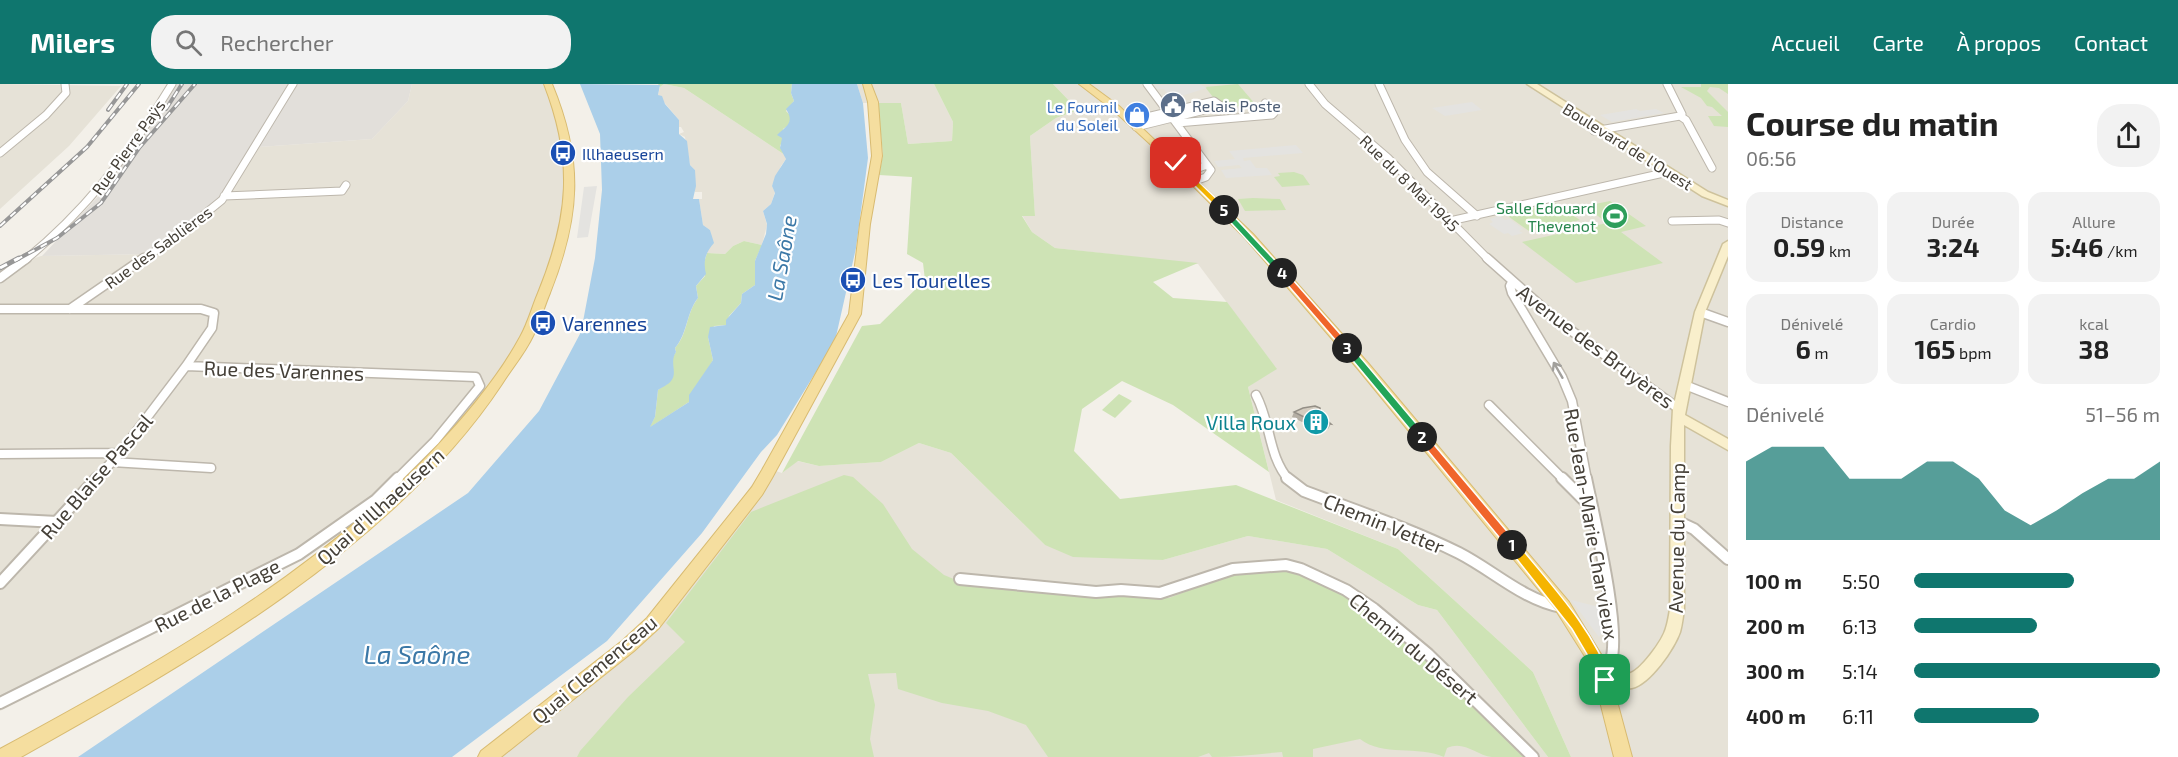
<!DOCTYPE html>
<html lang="fr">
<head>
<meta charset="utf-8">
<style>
	body { margin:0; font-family:"Exo 2",sans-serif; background:#f2f2f2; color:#222; height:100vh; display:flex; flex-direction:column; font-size:22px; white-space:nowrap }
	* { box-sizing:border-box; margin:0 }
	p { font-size:20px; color:#767676 }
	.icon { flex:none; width:33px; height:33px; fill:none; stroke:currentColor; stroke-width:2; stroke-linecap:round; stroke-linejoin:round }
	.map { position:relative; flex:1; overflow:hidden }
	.drawer { display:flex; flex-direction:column; background:#fff; width:450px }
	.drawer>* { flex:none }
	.pin { position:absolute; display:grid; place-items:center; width:51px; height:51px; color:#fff; margin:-26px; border-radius:12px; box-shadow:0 3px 9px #0006 }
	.km { position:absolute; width:30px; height:30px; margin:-15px; border-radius:50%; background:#222; color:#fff; font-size:16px; line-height:30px; text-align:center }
	.round { display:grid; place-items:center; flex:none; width:63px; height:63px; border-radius:24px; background:#f2f2f2 }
	.overview { display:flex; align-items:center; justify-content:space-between; height:102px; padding:0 18px }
	h1 { font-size:33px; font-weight:700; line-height:45px }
	.figures { display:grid; grid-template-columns:repeat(3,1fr); gap:9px; height:102px; padding:6px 18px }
	.figures div { display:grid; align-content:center; border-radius:15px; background:#f2f2f2; text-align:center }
	.figures b { font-size:26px; font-weight:700 }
	.figures small { font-size:16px; font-weight:400 }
	.figures p { font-size:16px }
	.chart { height:168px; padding:12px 18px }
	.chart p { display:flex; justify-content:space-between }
	.chart svg { width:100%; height:108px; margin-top:6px; fill:#0f766e; opacity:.7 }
	ul { padding:0 18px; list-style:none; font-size:20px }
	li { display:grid; grid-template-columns:96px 72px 1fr; align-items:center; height:45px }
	li i { height:15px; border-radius:8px; background:#0f766e }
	header { display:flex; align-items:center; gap:36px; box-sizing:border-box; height:84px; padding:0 30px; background:#0f766e; color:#fff }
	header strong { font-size:28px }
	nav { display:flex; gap:33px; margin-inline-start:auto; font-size:21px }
	.search { width:420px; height:54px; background:#f2f2f2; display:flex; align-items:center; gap:15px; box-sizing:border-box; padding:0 21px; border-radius:24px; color:#767676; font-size:22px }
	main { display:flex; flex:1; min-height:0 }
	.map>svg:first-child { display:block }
	.residential { fill:#e6e2d7 }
	.industrial { fill:#e2dfda }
	.green { fill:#cee3b5 }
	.parking { fill:#e4e3e0 }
	.water { fill:#abcfe9 }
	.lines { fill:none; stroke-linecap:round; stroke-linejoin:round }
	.street-far2-casing { stroke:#bdb7ac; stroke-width:9 }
	.street-far1-casing { stroke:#bdb7ac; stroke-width:11 }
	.street-casing { stroke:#bdb7ac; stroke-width:14 }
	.secondary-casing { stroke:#cec29c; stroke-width:3 }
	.primary-casing { stroke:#d8bb71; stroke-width:2 }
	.street-far2 { stroke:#fff; stroke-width:7 }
	.street-far1 { stroke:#fff; stroke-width:8 }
	.street { stroke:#fff; stroke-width:10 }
	.secondary { fill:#f9efcc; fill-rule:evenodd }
	.primary { fill:#f5de9f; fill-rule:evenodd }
	.rail-far1-casing { stroke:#979797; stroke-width:4 }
	.rail-casing { stroke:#979797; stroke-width:5 }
	.rail-far1 { stroke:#fff; stroke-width:2; stroke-dasharray:7; stroke-linecap:butt }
	.rail { stroke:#fff; stroke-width:3; stroke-dasharray:8; stroke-linecap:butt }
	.wall { fill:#b5afa4 }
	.building { fill:#d3ccbf; stroke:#948f86; stroke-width:1.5 }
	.oneway { stroke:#a2a09c }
	.split-1 { fill:#f5b400; stroke:#fff; stroke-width:1.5 }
	.split-2 { fill:#f0652b; stroke:#fff; stroke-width:1.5 }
	.split-3 { fill:#22a559; stroke:#fff; stroke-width:1.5 }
	.split-4 { fill:#f0652b; stroke:#fff; stroke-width:1.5 }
	.split-5 { fill:#22a559; stroke:#fff; stroke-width:1.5 }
	.split-6 { fill:#f5b400; stroke:#fff; stroke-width:1.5 }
	.labels { text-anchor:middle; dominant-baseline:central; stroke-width:4.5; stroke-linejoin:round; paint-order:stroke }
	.far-service-label { font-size:16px; fill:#4e5e75; stroke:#fff; text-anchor:start }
	.far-shop-label { font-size:16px; fill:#366cbe; stroke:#fff; text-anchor:end }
	.far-street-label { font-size:16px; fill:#454038; stroke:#fff }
	.far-transit-label { font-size:16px; fill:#164399; stroke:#fff; text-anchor:start }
	.far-leisure-label { font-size:16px; fill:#27864d; stroke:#fff; text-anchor:end }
	.transit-label { font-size:20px; fill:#164399; stroke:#fff; text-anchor:start }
	.street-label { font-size:20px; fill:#454038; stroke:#fff }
	.culture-label { font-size:20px; fill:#0d838f; stroke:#fff; text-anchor:end }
	.water-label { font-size:21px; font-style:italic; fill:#3b78a7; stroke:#fff }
	.near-water-label { font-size:26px; font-style:italic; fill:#3b78a7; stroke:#fff }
</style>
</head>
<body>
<header>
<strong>Milers</strong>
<div class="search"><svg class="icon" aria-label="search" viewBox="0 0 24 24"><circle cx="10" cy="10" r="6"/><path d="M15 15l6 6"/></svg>Rechercher</div>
<nav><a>Accueil</a><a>Carte</a><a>À propos</a><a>Contact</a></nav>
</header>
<main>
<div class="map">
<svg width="1728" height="673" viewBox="0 0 1728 673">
	<rect width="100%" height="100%" fill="#f3f0e9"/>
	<path class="residential" d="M0 0 121 2 69 62 0 125Z
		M412 0H544L564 52 567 106 556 177 505 282 428 378 363 435 287 482 0 627V186L41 172 153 170 225 115 259 63 372 55 408 17Z
		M664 0 684 4 785 71 786 75 781 82 772 102 775 108 771 120 763 127 767 141 762 161 744 157 733 162 725 170 707 169 711 153 710 146 703 141 699 115H702V108H695V86L690 81 685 53 679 50 684 48 681 43H677L679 36 658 11 660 3Z
		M857 0H934L953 38 952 57 908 60 901 19H863Z
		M1053 0H1728V673H1571L1533 588 1398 465 1276 416 1248 303 1276 284 1198 180 1055 164 1032 148 1022 131 1035 132 1030 52 1056 34 1078 26Z
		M919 359 951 369 1045 461 1163 476 1248 452 1327 465 1418 521 1437 526 1548 673H478L557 611 659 525 703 472 764 383 782 389 797 377 819 382 881 378Z"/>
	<path class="industrial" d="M176 0H412L408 17 372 55 259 63 225 115 153 170 42 172 106 104 162 24Z"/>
	<path class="green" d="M658 0H792L791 9 794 17 786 27 791 32 789 41 783 45 782 58 780 62 785 71 684 4 664 0 660 3Z
		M934 0H1053L1078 26 1056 34 1030 52 1035 132H1022L1032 148 1055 164 1198 179 1153 198 1173 214 1227 218 1277 285 1248 303 1269 388 1173 321 1122 297 1082 325 1074 367 1120 415 1236 401 1398 465 1533 588 1571 673H1548L1437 526 1418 521 1327 465 1248 452 1163 476 1073 473 1045 461 951 369 919 359 881 378 819 382 798 377 782 389 862 242 880 240 925 196 923 179 907 170 912 93 879 91 883 71 878 19H901L908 60 952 57 953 38Z
		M1238 0 1256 21 1226 23 1213 13 1205 3Z
		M1701 0H1728V10L1719 4 1710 3 1707 7 1728 28V43L1714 42 1708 32H1722L1712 23 1707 22 1701 14 1681 3H1701Z
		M1294 88 1303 91 1310 101 1282 103 1274 93 1280 92 1278 89Z
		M1253 114 1280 115 1286 126 1245 127 1238 115Z
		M1610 117 1646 142 1621 148 1663 179 1576 199 1522 158 1607 139 1585 122Z
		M1555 119 1580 136 1529 147 1505 130Z
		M744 157 762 161 755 177V201L742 210 741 219 729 232 727 241 714 242 708 253 713 276 689 318 649 344 655 333 658 306C683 288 663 285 676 268L675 264C688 250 686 229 698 214L696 202 705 192 703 182 707 169 725 170 733 162Z
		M1119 310 1132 317 1115 334 1102 326Z
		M844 391 853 393 883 420 912 465 944 491 961 498 1169 514 1234 489 1281 485 1308 491 1355 516 1356 519 1363 522 1432 579 1526 673C1515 673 1503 673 1492 673 1476 671 1464 656 1447 664L1444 673C1418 661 1383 673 1360 655L1313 665V673H1283L1282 668C1258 670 1236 673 1212 673L1209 669 1198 673H1048L1026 641 988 627 942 619 898 605 896 589 868 590 875 621 870 655 874 673H577L580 667 628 613 685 558 666 539 751 428Z"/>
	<path class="parking" d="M1199 0 1207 4 1171 15 1164 5H1157L1154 1Z
		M1472 18 1482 26 1445 32 1432 24Z
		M1636 25 1640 27 1656 25 1664 29 1612 38 1600 31Z
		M1296 61 1303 69 1243 74 1244 77 1250 76 1256 84H1267L1272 91 1226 94 1221 86 1242 84 1239 81 1218 83 1214 77 1235 75 1229 67Z
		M597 102 588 153 577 154 584 103Z
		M1499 132 1505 136 1510 135 1523 145 1519 147 1523 149 1512 152 1508 149 1504 150 1489 140 1493 138 1490 135Z
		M1571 516 1603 524 1606 545 1599 553Z"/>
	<path class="water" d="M580 0 660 1 658 11 662 12 665 20 679 36V50L687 57 690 81 695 86 696 102 693 115H699L703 141 710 146 714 159C705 169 703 178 706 190L696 202 698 214C686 229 688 249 675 264L676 268C669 278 678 289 671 297 668 301 662 303 658 306L655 333 650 343 689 318V311L713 276 708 253 710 243 726 241V236L741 219 742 210 755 201V177L766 150 767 140 763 127 771 120 775 109 772 102 775 92 786 75 780 64 782 54 777 51C786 42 795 39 786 25L794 17 791 9 792 0H857L863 19 868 74 856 164 835 257 777 351 761 368 702 449 607 557 452 673H78L468 409 539 327 581 248 595 174 602 106 600 50Z"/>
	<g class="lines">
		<g class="street-far2-casing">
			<path id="street-far2" d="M1147 0 1211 86 1206 93 1195 97
				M1309 0 1325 20 1388 74 1489 176
				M1379 0 1405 56 1427 88 1477 132
				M1680 32 1686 36 1712 84
				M1130 37 1214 17 1221 22 1136 43
				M1177 39 1272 31 1274 29 1265 19
				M1594 47 1680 32 1682 30 1667 0
				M0 69 46 31 66 9 65 0
				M1181 83 1196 85 1207 81
				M224 112 342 107 346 101
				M1450 137 1668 88
				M1672 137 1719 136 1728 139
				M25 176C86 127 132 67 172 0
				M142 176 185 146 222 116 293 0"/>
		</g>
		<g class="street-far1-casing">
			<path id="street-far1" d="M1487 174 1558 237 1679 325
				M0 194 27 174
				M1512 198 1510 202 1512 209 1562 293 1572 317 1587 396
				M0 225H201L214 229 212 244 186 282 476 293 480 302 435 357 396 396
				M70 225 144 174
				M1700 228 1728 238
				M1685 301 1728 318
				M1256 311C1271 339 1268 372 1289 396
				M1489 321 1564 396
				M0 370 120 369
				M112 378 211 384
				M95 396 120 369 186 282"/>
		</g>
		<g class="street-casing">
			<path id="street" d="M1287 394 1304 407C1356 427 1409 444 1459 469 1494 487 1522 515 1561 523
				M1562 394 1591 423
				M1586 394C1594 434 1621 543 1611 577L1599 580
				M0 435 57 438
				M1679 438 1694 445 1728 475
				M960 495 1096 508 1121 506 1160 509 1233 485 1286 481 1301 485 1346 506 1374 525 1428 570 1533 673
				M0 499 97 394
				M0 619 299 470 376 416 398 394"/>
		</g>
		<g class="secondary-casing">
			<path id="secondary" d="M1527 0H1537L1708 108 1728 116V122L1702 112Z
				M1728 157V172L1705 228 1685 331 1728 355V366L1684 341V525C1683 532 1682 541 1680 548 1674 565 1650 600 1632 604 1623 606 1608 604 1600 601L1597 596 1600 591C1609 587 1618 592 1628 590 1640 588 1663 556 1666 544 1668 538 1669 531 1670 525L1671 362 1673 325 1695 228 1723 160Z"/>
		</g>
		<g class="primary-casing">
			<path id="primary" d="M544 0H552C584 77 580 133 550 209 544 223 540 239 533 252 525 269 512 284 502 300 394 463 189 579 21 673H0V665C156 580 315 492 438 361 468 329 499 292 520 253 528 239 532 223 538 209 569 133 574 77 544 0Z
				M863 0H871L878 18 882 72 870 140 861 230 772 394 762 411 659 544 634 567 501 673H478L481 667 622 557 647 534 752 403 762 386 849 230 860 140 872 72 868 18Z
				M1079 0H1089L1119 22 1253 150 1368 279 1569 518 1607 580 1632 673H1614L1591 582 1557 528 1358 285 1245 154 1161 70 1113 26Z"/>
		</g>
		<use href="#street-far2" class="street-far2"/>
		<use href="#street-far1" class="street-far1"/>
		<use href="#street" class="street"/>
		<use href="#secondary" class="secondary"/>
		<use href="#primary" class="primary"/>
		<g class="rail-far1-casing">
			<path id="rail-far1" d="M166 25 182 0
				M108 26 127 0
				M0 142 87 63 139 0
				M16 176 57 154 101 119 139 64 195 0"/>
		</g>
		<g class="rail-casing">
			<path id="rail" d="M0 184 19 174"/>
		</g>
		<use href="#rail-far1" class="rail-far1"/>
		<use href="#rail" class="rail"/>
	</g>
	<path class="wall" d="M1294 328 1321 331 1331 340 1328 345 1313 342 1309 337 1302 338 1292 333Z"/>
	<path class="building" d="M1315 322 1320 324 1321 331 1331 340 1315 337 1311 332 1304 333 1294 328 1303 324Z"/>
	<defs><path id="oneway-shaft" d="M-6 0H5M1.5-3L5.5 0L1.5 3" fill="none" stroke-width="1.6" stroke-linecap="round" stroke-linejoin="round" transform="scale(1.5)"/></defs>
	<use class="oneway" href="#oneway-shaft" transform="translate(1558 286) rotate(-120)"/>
	<path class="split-1" d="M1512 457 1516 458C1551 501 1592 543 1611 596L1609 600H1601L1594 582 1572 545 1508 464 1506 461Z"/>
	<path class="split-2" d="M1422 349 1425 350 1516 458V464H1508L1418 355 1417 353Z"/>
	<path class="split-3" d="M1344 261H1350L1425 350V355H1418L1344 266Z"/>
	<path class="split-4" d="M1279 187H1285L1350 261V266H1344L1279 191Z"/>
	<path class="split-5" d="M1221 124H1226L1285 187V191H1279L1221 128Z"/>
	<path class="split-6" d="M1176 76 1226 124V128H1221L1173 80Z"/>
	<defs>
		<g id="civic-disc" transform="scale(1.35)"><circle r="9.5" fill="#5c6f8a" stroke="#fff"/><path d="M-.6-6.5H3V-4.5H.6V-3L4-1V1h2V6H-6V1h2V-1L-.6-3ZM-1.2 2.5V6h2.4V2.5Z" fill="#fff"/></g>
		<g id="shop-disc" transform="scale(1.35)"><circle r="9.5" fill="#3f7fe0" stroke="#fff"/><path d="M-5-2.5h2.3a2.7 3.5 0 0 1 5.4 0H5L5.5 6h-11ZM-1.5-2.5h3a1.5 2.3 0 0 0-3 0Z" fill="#fff"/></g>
		<g id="bus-disc" transform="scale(1.35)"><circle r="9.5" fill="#1a4fb4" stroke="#fff"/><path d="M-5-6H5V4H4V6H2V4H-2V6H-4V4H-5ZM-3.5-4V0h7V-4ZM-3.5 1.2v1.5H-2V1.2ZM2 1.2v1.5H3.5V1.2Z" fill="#fff"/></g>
		<g id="stadium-disc" transform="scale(1.35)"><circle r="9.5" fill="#2e9e5b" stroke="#fff"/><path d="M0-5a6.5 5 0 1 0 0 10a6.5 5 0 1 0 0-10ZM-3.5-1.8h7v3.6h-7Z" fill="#fff"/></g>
		<g id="building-disc" transform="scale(1.35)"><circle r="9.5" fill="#0f9aa8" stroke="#fff"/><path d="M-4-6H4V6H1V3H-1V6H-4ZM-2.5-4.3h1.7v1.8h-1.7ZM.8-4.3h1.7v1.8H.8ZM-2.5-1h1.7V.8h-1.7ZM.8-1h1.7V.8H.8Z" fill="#fff"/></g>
	</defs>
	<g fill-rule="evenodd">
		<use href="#civic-disc" x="1173" y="21"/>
		<use href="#shop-disc" x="1137" y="31"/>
		<use href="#bus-disc" x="563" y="69"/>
		<use href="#stadium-disc" x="1615" y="132"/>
		<use href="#bus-disc" x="853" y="196"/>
		<use href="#bus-disc" x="543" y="239"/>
		<use href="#building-disc" x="1316" y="338"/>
	</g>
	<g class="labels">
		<g class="far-service-label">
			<text x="1192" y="21">Relais Poste</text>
		</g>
		<g class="far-shop-label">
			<text x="1118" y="22">Le Fournil<tspan x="1118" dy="18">du Soleil</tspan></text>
		</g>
		<g class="far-street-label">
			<text transform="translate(1628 62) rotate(32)">Boulevard de l'Ouest</text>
			<text transform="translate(128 63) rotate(-54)">Rue Pierre Paÿs</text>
			<text transform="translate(1410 99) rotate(44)">Rue du 8 Mai 1945</text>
			<text transform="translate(158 163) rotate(-36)">Rue des Sablières</text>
		</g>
		<g class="far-transit-label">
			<text x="582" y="69">Illhaeusern</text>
		</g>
		<g class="far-leisure-label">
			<text x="1596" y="123">Salle Edouard<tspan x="1596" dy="18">Thevenot</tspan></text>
		</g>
		<g class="transit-label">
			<text x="872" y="196">Les Tourelles</text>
			<text x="562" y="239">Varennes</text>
		</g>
		<g class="street-label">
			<text transform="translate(1596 262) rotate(37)">Avenue des Bruyères</text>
			<text transform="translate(284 286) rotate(2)">Rue des Varennes</text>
			<text transform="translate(96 392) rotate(-49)">Rue Blaise Pascal</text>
			<text transform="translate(380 422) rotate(-42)">Quai d'Illhaeusern</text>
			<text transform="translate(1384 439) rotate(22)">Chemin Vetter</text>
			<text transform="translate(1592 440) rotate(80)">Rue Jean-Marie Charvieux</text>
			<text transform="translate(1676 454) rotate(-89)">Avenue du Camp</text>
			<text transform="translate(217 511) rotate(-27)">Rue de la Plage</text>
			<text transform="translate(1414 564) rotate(40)">Chemin du Désert</text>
			<text transform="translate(594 585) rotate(-40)">Quai Clemenceau</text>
		</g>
		<g class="culture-label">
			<text x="1296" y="338">Villa Roux</text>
		</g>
		<g class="water-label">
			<text transform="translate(781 174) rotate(-80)">La Saône</text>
		</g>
		<g class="near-water-label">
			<text x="417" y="569">La Saône</text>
		</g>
	</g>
</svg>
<div class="pin" style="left:1605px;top:596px;background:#1e9e55"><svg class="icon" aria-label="arrive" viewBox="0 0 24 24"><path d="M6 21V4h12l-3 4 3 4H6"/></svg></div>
<div class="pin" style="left:1176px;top:79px;background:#d93025"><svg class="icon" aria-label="check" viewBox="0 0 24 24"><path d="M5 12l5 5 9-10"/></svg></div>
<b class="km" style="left:1512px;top:461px">1</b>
<b class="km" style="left:1422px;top:353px">2</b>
<b class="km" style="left:1347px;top:264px">3</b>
<b class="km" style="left:1282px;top:189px">4</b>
<b class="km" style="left:1224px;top:126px">5</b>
</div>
<section class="drawer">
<div class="overview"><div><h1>Course du matin</h1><p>06:56</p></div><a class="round"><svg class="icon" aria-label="share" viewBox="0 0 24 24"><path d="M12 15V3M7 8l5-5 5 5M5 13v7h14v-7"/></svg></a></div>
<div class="figures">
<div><p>Distance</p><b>0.59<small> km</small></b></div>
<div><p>Durée</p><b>3:24</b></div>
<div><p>Allure</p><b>5:46<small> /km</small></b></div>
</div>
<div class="figures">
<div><p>Dénivelé</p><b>6<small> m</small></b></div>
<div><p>Cardio</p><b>165<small> bpm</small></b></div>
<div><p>kcal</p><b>38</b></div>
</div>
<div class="chart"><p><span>Dénivelé</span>51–56 m</p>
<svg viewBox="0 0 160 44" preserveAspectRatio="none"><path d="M0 44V12L10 6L20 6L30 6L40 19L50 19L60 19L70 12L80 12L90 19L100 32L110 38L120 32L130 25L140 19L150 19L160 12V44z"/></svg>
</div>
<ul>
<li><b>100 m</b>5:50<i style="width:65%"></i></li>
<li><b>200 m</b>6:13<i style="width:50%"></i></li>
<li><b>300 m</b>5:14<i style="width:100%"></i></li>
<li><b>400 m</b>6:11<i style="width:51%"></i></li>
</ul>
</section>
</main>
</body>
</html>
